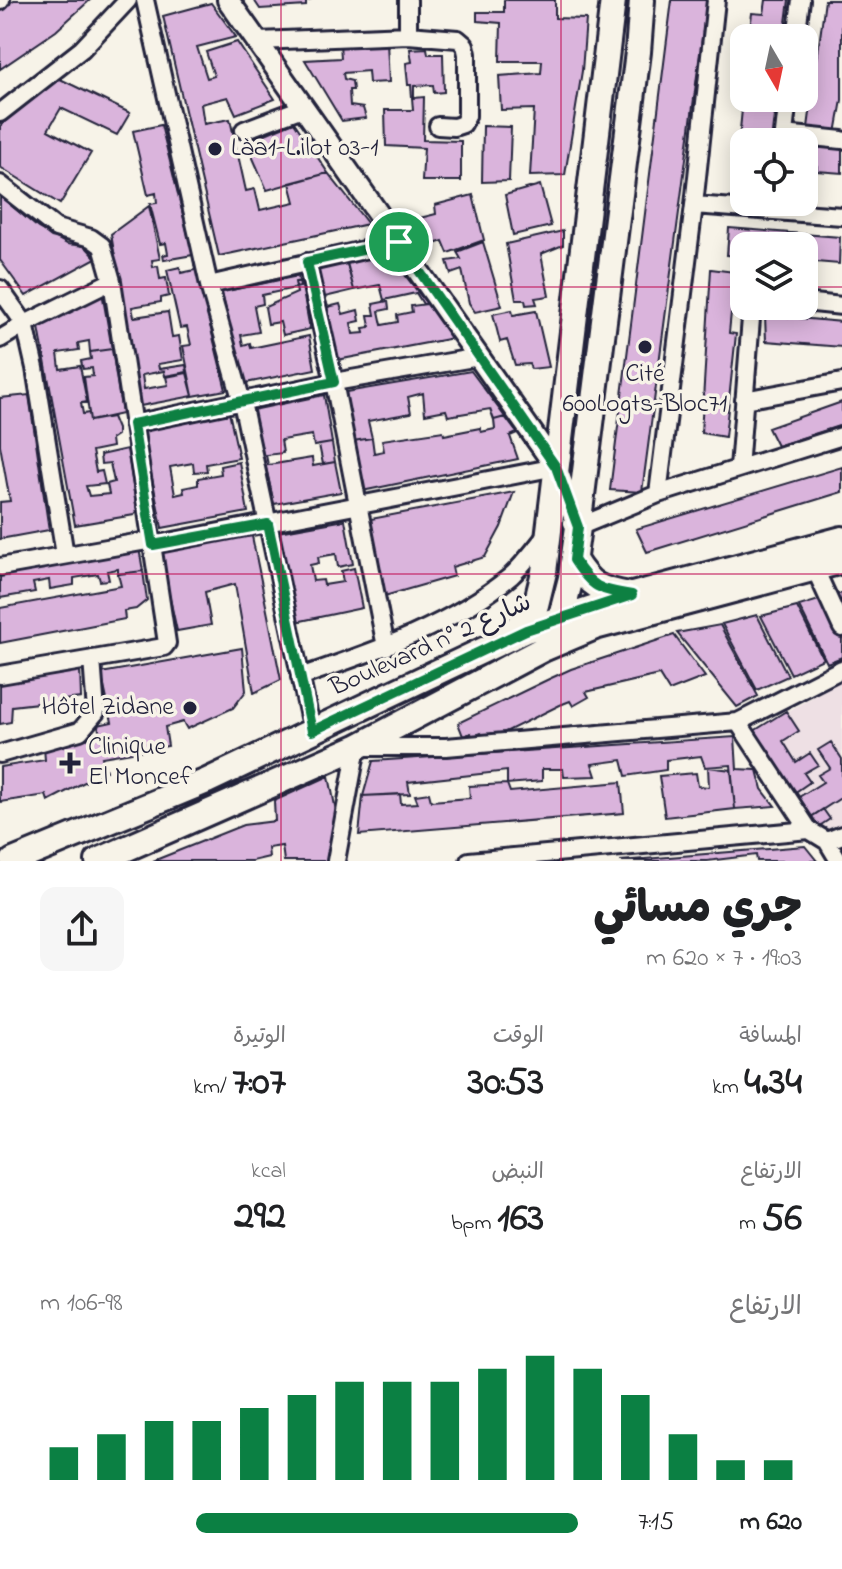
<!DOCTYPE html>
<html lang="ar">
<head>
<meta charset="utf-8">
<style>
	body { margin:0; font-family:"Indie Flower","Playpen Sans Arabic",sans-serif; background:#f6f6f6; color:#202124; direction:rtl; height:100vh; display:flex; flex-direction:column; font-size:30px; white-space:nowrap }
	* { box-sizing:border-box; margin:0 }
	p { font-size:26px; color:#757577 }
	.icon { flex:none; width:44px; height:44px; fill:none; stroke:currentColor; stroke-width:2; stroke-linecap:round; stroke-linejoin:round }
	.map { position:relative; height:861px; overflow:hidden; direction:ltr }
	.drawer { display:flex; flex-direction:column; background:#fff; flex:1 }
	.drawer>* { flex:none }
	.needle { width:52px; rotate:171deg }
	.buttons { position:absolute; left:730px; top:24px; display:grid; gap:16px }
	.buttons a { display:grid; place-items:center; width:88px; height:88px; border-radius:16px; background:#fff; box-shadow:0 4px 20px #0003; font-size:40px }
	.pin { position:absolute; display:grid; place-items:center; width:68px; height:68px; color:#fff; margin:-34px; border:4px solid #fff; border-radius:50%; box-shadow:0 2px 8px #0007 }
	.round { display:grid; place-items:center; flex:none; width:84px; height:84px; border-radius:16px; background:#f6f6f6 }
	.headline { display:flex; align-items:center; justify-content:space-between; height:136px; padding:0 40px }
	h1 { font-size:44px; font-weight:800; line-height:60px }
	.figures { display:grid; grid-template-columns:repeat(3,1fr); gap:12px; height:136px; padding:8px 40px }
	.figures div { display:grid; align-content:center }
	.figures b { font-size:40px; font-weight:800 }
	.figures small { font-size:22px; font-weight:400 }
	.figures p { font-size:22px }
	.chart { height:224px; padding:16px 40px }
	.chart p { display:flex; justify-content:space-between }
	.chart svg { width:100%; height:144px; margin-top:8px; stroke:#0b8043; stroke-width:6 }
	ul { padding:0 40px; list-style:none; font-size:26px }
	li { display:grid; grid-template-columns:128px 96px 1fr; align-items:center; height:60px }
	li i { height:20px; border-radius:10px; background:#0b8043 }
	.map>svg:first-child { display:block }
	.built { fill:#eee0e4 }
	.building { fill:#dab4dc; stroke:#22223b; stroke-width:2 }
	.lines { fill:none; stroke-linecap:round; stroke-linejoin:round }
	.minor-casing { stroke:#22223b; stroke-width:22 }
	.tertiary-casing { stroke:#22223b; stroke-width:26 }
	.secondary-casing { stroke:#22223b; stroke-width:30 }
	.minor { stroke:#f7f3e8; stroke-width:16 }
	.tertiary { stroke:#f7f3e8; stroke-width:20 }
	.secondary { stroke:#f7f3e8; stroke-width:24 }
	.route-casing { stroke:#fff; stroke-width:16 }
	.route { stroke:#0b8043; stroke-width:10 }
	.grid { fill:none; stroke:#c2185b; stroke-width:2; stroke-opacity:0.55 }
	.poi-dot { fill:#22223b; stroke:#f7f3e8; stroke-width:3 }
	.labels { text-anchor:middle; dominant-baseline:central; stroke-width:7; stroke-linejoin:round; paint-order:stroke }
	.poi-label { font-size:26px; fill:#22223b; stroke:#f7f3e8; text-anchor:start }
	.street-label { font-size:26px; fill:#22223b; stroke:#f7f3e8 }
</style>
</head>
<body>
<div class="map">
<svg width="842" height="861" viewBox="0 0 842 861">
	<rect width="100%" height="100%" fill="#f7f3e8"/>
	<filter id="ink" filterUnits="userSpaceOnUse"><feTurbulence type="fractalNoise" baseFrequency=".0125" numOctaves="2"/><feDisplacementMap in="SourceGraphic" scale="16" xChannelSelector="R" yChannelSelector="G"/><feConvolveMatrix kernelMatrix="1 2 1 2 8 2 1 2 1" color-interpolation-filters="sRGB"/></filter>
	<g filter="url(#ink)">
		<path class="built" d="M842 680V828L826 835 792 797 754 731Z"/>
		<path class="building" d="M14 0H90L56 31 0 69V9Z
			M254 0H312L306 1V6L260 9Z
			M504 0H555V18L586 19 582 71 565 175 530 176 534 109 501 110 499 76 541 73 542 61H500L501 23 477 21V12H504Z
			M672 0H707L642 492 610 490Z
			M766 0H789L784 38H749L752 13 764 14Z
			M825 0H842V100L835 139 807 135Z
			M211 3 236 37 197 47 207 78 214 76 206 52 237 42 275 99 236 114 228 97 201 104 204 124 230 119 246 191 255 189 260 210 295 202 290 183 328 173 368 224 219 256 163 16Z
			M387 42 389 82 369 83 368 71 343 73 344 79 352 81 353 90H349L350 106 363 108 366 118 342 121 305 60 341 58 340 43Z
			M427 48 428 54H443L444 92 434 93 433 85 414 86V98L424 97 423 140 461 141V181H422L424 148 386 146 385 110H413L411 85H408L406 63 412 62 410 49Z
			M56 77 130 113 117 135 61 108 48 130 91 153 60 204 0 167V126Z
			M744 89V98H776L771 142H744V182L735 181Z
			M294 122 328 173 267 190 246 142Z
			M161 125 226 390 193 396 183 346 191 345 187 327 180 328 167 270 180 267 181 273 195 270 193 255 164 260 163 255 168 254 166 243 160 244 150 204 157 203 156 193 148 195 133 131Z
			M483 126 511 127 509 181 482 182Z
			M817 147 842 148V173L817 171Z
			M540 185 551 226 513 235 505 195Z
			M473 195 484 240 448 253 443 241 431 245 416 219 436 214 435 205Z
			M0 196 38 228 67 244 85 246 96 258 26 296 0 260Z
			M149 206 160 259 152 260 153 267 158 266 160 279 166 278 169 296 161 298V302L132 307 134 317 168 312 172 337 179 336 183 360 158 364 159 369 186 365 187 372 165 376 164 371 142 375 144 389 168 385 166 377 187 373 193 396 140 406 111 234Z
			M729 228 840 237 839 264 804 261V246H744V256L727 255Z
			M563 231V245L541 254 549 296 535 298 537 304 526 305 525 300H516L506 244Z
			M483 242 502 306 475 312 469 303 462 270 451 274 447 261 461 259 457 252Z
			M389 254 427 304H423L416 293 384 300 380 285 354 290 347 263Z
			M346 261 354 290 325 297 328 307 340 304 343 314 358 310 360 321 351 323 353 334 364 333 363 328 370 327 368 315H375L373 304 388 301 389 309 379 311 382 325 398 322 397 315 412 312 411 306 427 304 453 338 337 360 316 267Z
			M711 269 735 272 729 333 736 334 725 437 701 433Z
			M298 276 300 287 262 295 263 304 254 306 259 332 241 335 243 345 250 343 251 348 309 336 315 369 241 384 222 292Z
			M301 281 310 329 283 335 280 322 268 324 265 307 297 293 295 282Z
			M102 292 112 349 90 352 89 341 78 343 79 350 58 353 60 369 80 366 87 402 81 403 83 414 89 413 90 421 112 417 117 429V435L111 439 112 447 92 451 96 472 102 471 105 484 86 486 89 496 109 494 107 484 114 482 110 463 101 464 100 455 127 449 137 511 134 515 75 525 38 322Z
			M512 310 513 315 536 311 549 367 531 369 529 364 515 365 507 340 500 342 493 314Z
			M765 315 842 322V347L766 341Z
			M112 349 122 414 90 421 84 377 93 376 92 368 83 369 81 361 91 359 90 352Z
			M471 371 505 417 494 420 490 409 448 416 446 410 425 414 423 393 408 397 411 413 368 421 372 438 353 441 346 392Z
			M29 395 49 530 0 539V502L10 501 0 445V398Z
			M324 395 332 443 314 446 312 435 281 440 283 453 266 455 268 465 312 458 313 466 335 462 341 492 274 504 253 410Z
			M842 402V425L777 446 768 428Z
			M229 412 239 458 206 464 207 471 194 472 193 463 170 467 175 495 184 493 183 488 198 485V478L221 474 220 466 239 462 248 512 162 528 143 431Z
			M505 417 517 433 510 436 518 459 362 491 353 441 372 438 374 453 384 451 382 440 443 431 444 435 480 428 481 432 495 429 494 420Z
			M332 443 335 462 323 464 319 445Z
			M842 467V492L647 552 636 529Z
			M514 492 501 527 485 557 452 567 454 576 381 597 371 519Z
			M345 520 353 564 338 567 336 554 318 557 319 563 310 565 313 581 323 580 324 585 343 582 341 571 354 568 362 608 296 622 278 532Z
			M252 536 281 680 254 693 235 584 205 592 211 625 177 631 159 548Z
			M139 548 143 571 118 574V569L107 571 109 580 100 581 98 574 74 578V585L50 589 49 580 33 583 35 592 0 598V572Z
			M143 571 147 600 136 609 124 611 125 619 0 643V608L121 586 118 574Z
			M842 593V657L827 663 799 606Z
			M797 607 823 659 791 674 761 616Z
			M757 615 788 676 757 690 722 624Z
			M720 625 758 696 737 707 677 633Z
			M674 635 705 677 669 691 659 675 586 692 589 697 573 706 570 701 560 705 495 737 493 733 483 737 481 733 472 737 471 733 463 736 458 723 549 679 571 669Z
			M242 648 246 691 233 708 187 729 183 722 165 727 168 746 102 757 106 771 48 801 46 795 0 802V767L45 760 44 748 100 736 98 725 112 722 101 673Z
			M80 669 81 698 12 706 11 722 0 724V683Z
			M786 711 799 731 783 741 796 762 810 753 818 765 804 773 810 782 794 793 754 731Z
			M735 737 737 769 757 770 762 789 775 806 735 809 731 765 705 767 701 756 666 760V770L626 776 622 760 592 764 596 776 564 777 563 769H542V781L507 784V771L408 782 410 794 363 796 373 761Z
			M831 742 842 759V797L811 817 799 797 823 782 818 775 830 768 818 750Z
			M708 767 731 770 735 809 665 817 659 776 696 773 698 786 709 787Z
			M329 776 338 821 329 861H284L282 846 268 848 269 857 252 861H153L243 825 275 821 274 801Z
			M621 782 624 813 359 835 363 796 400 794 401 804 418 803 415 795 429 793 431 801 470 798 469 786 507 784 510 792Z
			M823 809 830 819 818 827 811 817Z
			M805 846 817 861H757L756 855 707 861H620Z"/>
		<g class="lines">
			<g class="minor-casing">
				<path id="minor" d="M145 0 209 285 242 402 312 731
					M408 0V35
					M0 1 1 0
					M796 38 801 0
					M258 41 408 35 458 39 465 45 467 54V116L463 124 454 127 438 126
					M0 113 82 49 128 0
					M244 130 305 107
					M784 134 842 140
					M783 142 788 98
					M0 184 56 228 91 238 102 246 112 281 167 643 164 647 0 675
					M694 205 842 216
					M307 262 334 382 386 647
					M209 285 399 242
					M0 289 25 324 35 368 65 555
					M804 302 842 306
					M0 339 25 324 112 281
					M744 400 842 382
					M133 424 334 382 479 357
					M739 468 752 306
					M658 494 694 205 716 0
					M572 523 578 527 658 494 842 436
					M153 545 556 467
					M0 567 152 540
					M815 569 842 628
					M300 677C373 652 451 626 511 576 524 564 536 548 547 534
					M738 722 809 830 827 841 839 861
					M0 754 80 731 96 712 92 659
					M827 841 842 835
					M336 861 357 747H446L738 722 842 669
					M469 861 809 830"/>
			</g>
			<g class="tertiary-casing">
				<path id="tertiary" d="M228 0 556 467 578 527"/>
			</g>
			<g class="secondary-casing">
				<path id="secondary" d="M574 560C590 586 599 590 630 595
					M558 628 571 578 578 527 638 52 642 0
					M511 635 536 605 544 572 613 0
					M13 861 207 781 526 630 632 595 842 539
					M98 861 357 747 543 649 595 627 842 561"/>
			</g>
			<use href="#minor" class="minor"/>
			<use href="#tertiary" class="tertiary"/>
			<use href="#secondary" class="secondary"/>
		</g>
	</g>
	<g class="lines" filter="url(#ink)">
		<g class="route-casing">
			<path id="route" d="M399 242 556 467 578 527 574 560C592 588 599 590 632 595L526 630 312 731 268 524 153 545 133 424 334 382 307 262Z"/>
		</g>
		<use href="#route" class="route"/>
	</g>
	<path class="grid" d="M281 0V861M561 0V861M0 287H744M804 287H842M0 574H842"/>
	<g class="poi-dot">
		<circle cx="215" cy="149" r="8"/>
		<circle cx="645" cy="347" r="8"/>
		<circle cx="190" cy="708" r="8"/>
		<path d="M66 751h8v8h8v8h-8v8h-8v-8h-8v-8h8z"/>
	</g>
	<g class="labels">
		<g class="poi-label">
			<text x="231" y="149">Làa1-L.ilot 03-1</text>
			<text x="645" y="375" text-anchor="middle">Cité<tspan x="645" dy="30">600Logts-Bloc71</tspan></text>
			<text x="174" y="708" text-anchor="end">Hôtel Zidane</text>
			<text x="88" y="748">Clinique<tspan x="88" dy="30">El Moncef</tspan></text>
		</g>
		<g class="street-label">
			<text transform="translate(431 646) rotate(-24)">Boulevard n° شارع 2</text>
		</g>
	</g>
</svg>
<div class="buttons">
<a><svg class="needle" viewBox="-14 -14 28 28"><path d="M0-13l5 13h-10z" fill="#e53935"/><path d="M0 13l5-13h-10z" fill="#757577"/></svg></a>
<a><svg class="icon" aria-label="locate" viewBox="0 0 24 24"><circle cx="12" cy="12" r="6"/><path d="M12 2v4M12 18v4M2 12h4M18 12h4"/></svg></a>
<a><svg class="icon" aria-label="layers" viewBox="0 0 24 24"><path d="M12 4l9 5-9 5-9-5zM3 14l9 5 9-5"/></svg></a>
</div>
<div class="pin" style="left:399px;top:242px;background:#1e9e55"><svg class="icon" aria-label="arrive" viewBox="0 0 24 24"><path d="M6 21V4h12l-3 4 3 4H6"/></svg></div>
</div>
<section class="drawer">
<div class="headline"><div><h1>جري مسائي</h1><p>19:03 · 7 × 620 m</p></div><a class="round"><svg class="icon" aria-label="share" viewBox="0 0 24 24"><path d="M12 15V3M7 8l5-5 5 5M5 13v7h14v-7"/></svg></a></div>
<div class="figures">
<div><p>المسافة</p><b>4.34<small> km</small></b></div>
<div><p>الوقت</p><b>30:53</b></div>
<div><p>الوتيرة</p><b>7:07<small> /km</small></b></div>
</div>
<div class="figures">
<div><p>الارتفاع</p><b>56<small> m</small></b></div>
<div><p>النبض</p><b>163<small> bpm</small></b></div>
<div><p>kcal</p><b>292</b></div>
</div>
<div class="chart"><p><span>الارتفاع</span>98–106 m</p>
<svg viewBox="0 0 160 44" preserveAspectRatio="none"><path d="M5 44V34M15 44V30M25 44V26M35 44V26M45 44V22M55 44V18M65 44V14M75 44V14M85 44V14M95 44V10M105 44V6M115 44V10M125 44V18M135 44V30M145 44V38M155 44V38"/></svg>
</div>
<ul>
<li><b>620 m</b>7:15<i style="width:71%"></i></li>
</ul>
</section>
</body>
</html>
